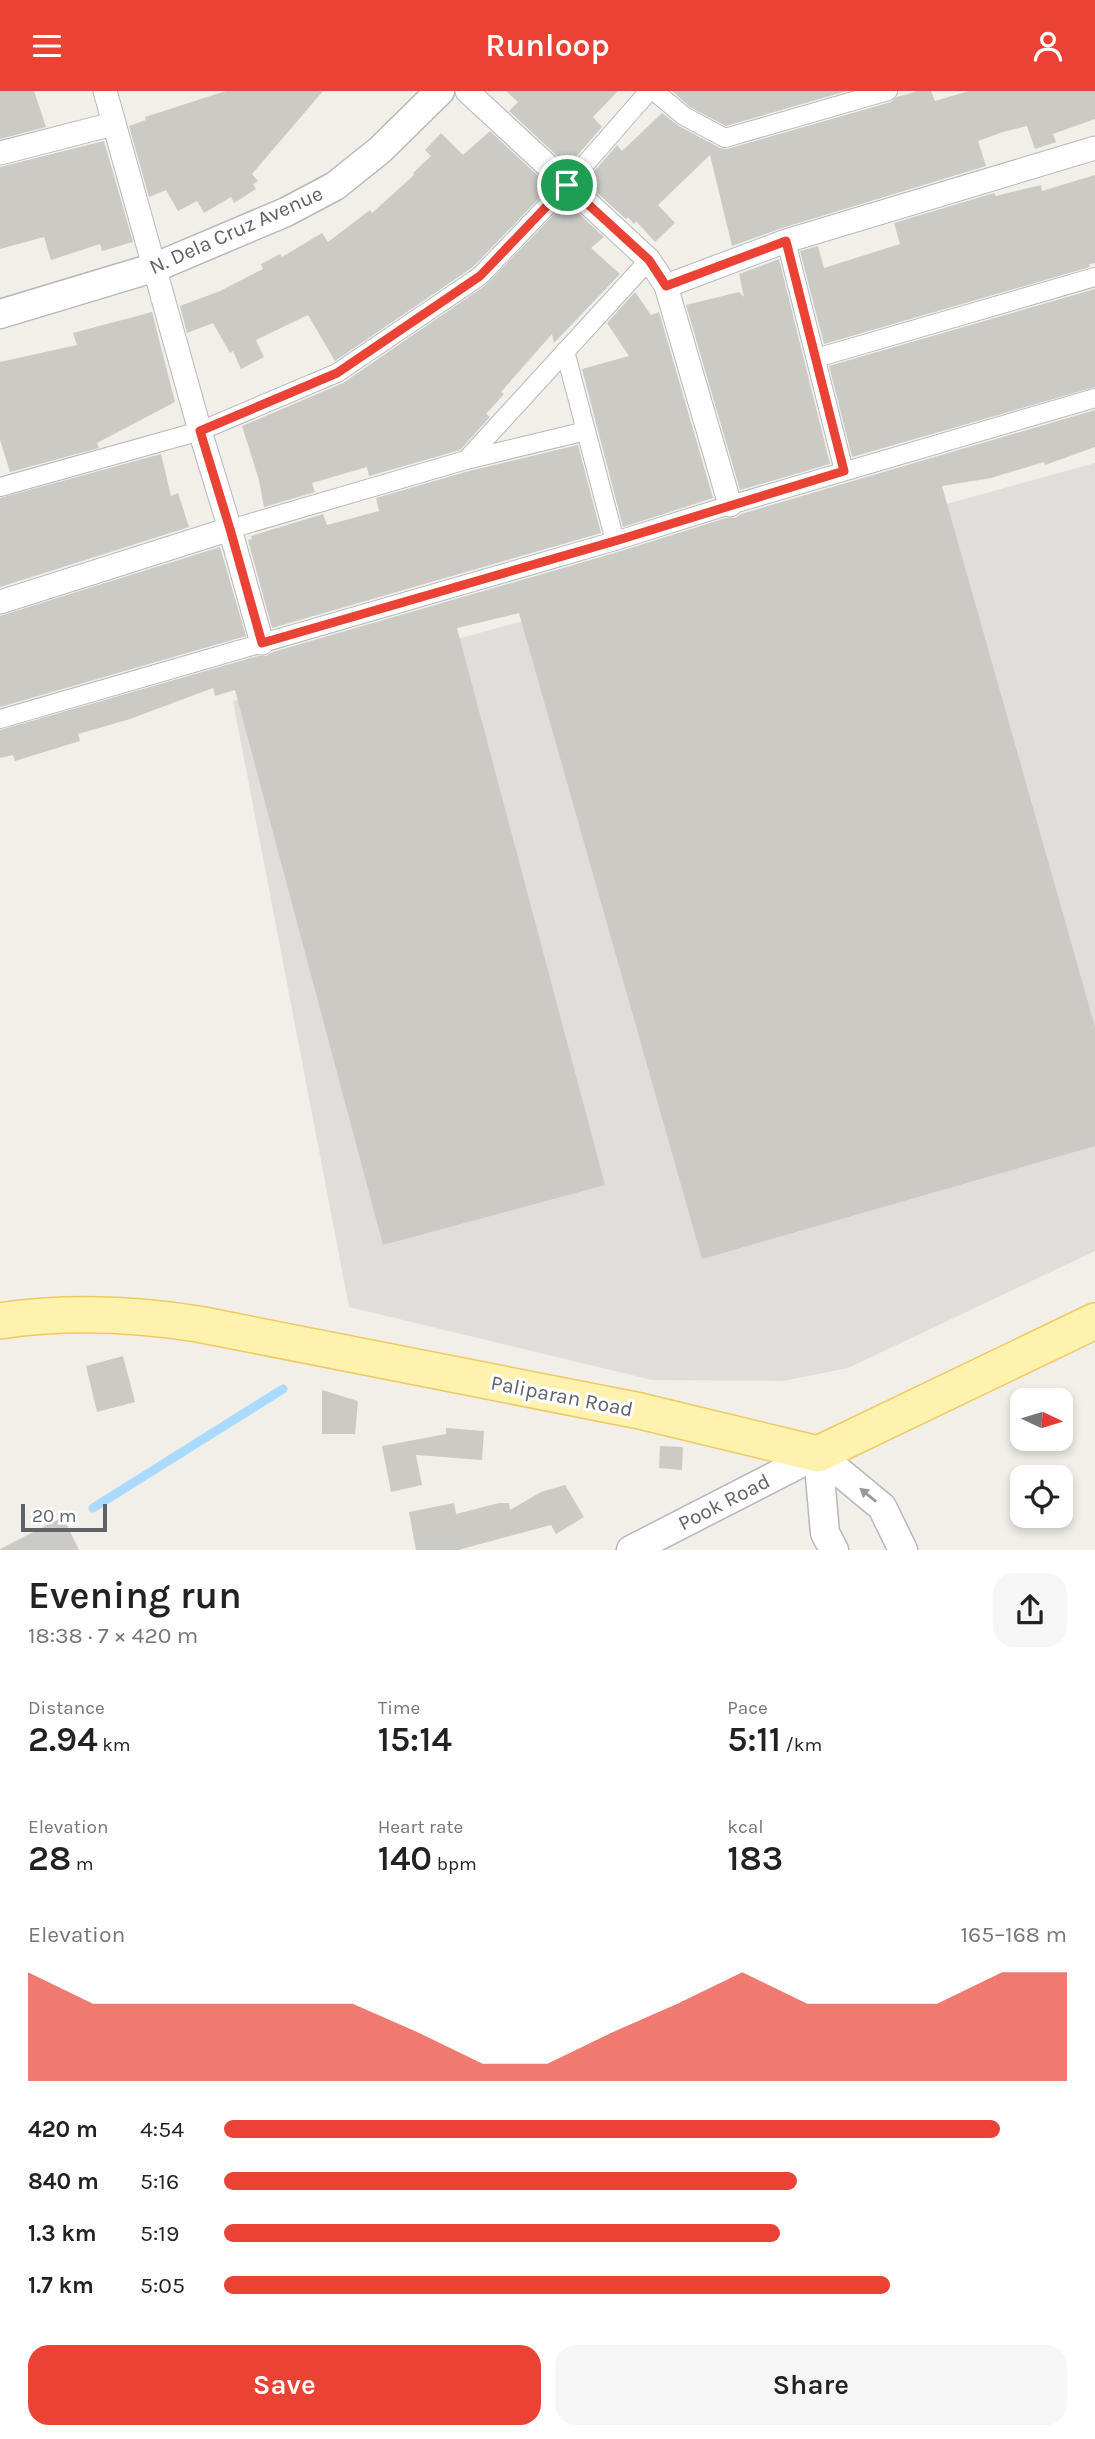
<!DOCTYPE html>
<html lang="en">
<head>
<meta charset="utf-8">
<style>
	body { margin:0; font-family:Karla,sans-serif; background:#f6f6f6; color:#222; height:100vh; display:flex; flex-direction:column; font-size:26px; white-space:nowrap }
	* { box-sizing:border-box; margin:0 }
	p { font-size:23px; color:#767676 }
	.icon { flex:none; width:38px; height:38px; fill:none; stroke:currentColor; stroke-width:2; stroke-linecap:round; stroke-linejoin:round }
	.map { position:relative; height:1459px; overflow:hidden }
	.panel { display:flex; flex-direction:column; background:#fff; flex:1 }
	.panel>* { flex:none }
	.needle { width:46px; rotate:94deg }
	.fabs { position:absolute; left:1010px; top:1297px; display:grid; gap:14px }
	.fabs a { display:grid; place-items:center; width:63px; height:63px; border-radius:14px; background:#fff; box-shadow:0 4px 10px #0003; font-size:35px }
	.scale { position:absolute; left:21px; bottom:18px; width:86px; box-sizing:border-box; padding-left:7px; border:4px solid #5f6368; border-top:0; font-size:19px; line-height:24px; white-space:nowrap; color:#5f6368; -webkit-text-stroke:5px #fff; paint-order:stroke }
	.pin { position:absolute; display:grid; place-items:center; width:60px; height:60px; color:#fff; margin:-30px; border:4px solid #fff; border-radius:50%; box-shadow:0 2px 7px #0007 }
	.round { display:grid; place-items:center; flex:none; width:74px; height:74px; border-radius:21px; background:#f6f6f6 }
	.summary { display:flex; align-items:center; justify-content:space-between; height:119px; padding:0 28px }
	h1 { font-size:38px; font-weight:600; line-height:52px }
	.stats { display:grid; grid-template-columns:repeat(3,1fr); gap:10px; height:119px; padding:7px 28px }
	.stats div { display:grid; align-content:center }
	.stats b { font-size:35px; font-weight:600 }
	.stats small { font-size:19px; font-weight:400 }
	.stats p { font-size:19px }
	.chart { height:196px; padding:14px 28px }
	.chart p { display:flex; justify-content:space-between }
	.chart svg { width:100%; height:126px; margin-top:7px; fill:#ea4335; opacity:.7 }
	.primary-button { display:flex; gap:14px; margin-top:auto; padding:14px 28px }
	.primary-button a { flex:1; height:80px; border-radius:21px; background:#ea4335; color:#fff; font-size:28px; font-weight:600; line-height:80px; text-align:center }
	.primary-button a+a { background:#f6f6f6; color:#222 }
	ul { padding:0 28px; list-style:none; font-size:23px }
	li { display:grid; grid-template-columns:112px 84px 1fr; align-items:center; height:52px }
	li i { height:18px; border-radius:9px; background:#ea4335 }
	header { display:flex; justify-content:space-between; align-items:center; height:91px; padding:0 28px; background:#ea4335; color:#fff; font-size:32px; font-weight:600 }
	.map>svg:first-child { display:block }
	.industrial { fill:#e0deda }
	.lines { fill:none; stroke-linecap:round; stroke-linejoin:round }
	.stream { stroke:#aadaff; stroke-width:9 }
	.building { fill:#cccac5 }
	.pedestrian-casing { stroke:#b5b8bc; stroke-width:20 }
	.minor-casing { stroke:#b5b8bc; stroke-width:25 }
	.tertiary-casing { stroke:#b5b8bc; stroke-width:31 }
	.primary-casing { stroke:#f2c960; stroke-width:38 }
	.pedestrian { stroke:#fff; stroke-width:18 }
	.minor { stroke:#fff; stroke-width:23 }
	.tertiary { stroke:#fff; stroke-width:28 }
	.primary { stroke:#fff2af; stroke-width:35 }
	.oneway { fill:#979a9d }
	.route-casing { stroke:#fff; stroke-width:14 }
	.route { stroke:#ea4335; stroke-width:9 }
	.labels { text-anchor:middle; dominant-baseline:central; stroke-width:6; stroke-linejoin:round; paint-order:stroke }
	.street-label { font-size:21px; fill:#5f6368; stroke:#fff }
</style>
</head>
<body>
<header><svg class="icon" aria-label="menu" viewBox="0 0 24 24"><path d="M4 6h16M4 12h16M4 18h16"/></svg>Runloop<svg class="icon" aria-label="person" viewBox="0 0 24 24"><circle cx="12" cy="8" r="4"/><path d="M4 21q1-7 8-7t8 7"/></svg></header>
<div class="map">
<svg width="1095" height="1459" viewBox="0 0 1095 1459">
	<rect width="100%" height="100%" fill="#f1efe8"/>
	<path class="industrial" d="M1095 372V1160L848 1277 783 1290 652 1289 349 1216 233 610Z"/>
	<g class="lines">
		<path class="stream" d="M93 1417 283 1298"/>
	</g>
	<path class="building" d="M0 0H34L46 36 0 48Z
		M226 0H323L252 83 258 90 253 93 256 98 234 112 231 106 204 122 197 110 178 120 166 99 149 106 129 35 146 29 145 26Z
		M506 0H618L593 26 602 36 568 75 509 20 518 11Z
		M672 0H847L726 35 690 16Z
		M918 0H931L935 10 969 0H1095V28L1053 43 1056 51 1035 58 1027 35 1003 41 978 50 986 75 782 137 732 155 710 64 658 114 675 132 655 151 636 130 634 133 628 126 626 128 585 91 617 54 622 60 662 22 679 35 720 57 727 58 891 11 897 6Z
		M490 40 550 96 473 176 335 270 308 224 256 249 264 266 241 278 233 260 230 262 213 232 187 242 180 215 220 200 263 178 261 173 280 163 282 166 322 142 328 151 370 119 372 122 414 84 413 82 431 65 425 59 441 42 463 64Z
		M104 50 133 151 102 160 100 153 51 169 44 146 0 158V76Z
		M1095 84V172L1089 173 1090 176 824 253 800 160 818 155 824 177 900 153 894 132 994 102 996 105 1041 94 1042 100Z
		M566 111 604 146 591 157 620 183 554 252 552 243 501 301 504 303 486 323 490 326 460 359 369 385 367 376 312 392 315 401 264 416 259 389 242 335 343 292 486 194Z
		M779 168 830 373 740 399 686 214 739 201 744 206 739 183Z
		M1095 198V296L852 366 829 275Z
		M635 201 651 224 659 221 713 407 623 436 582 278 629 265 607 232Z
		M152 221 175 311 97 352 99 357 10 381 0 349V271L77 254 73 242Z
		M1095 319V356L1045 374 1044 371 991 387 942 395 1095 936V1055L702 1168 519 522 457 537 605 1094 383 1154 235 599 215 605 213 597 130 628 78 643 80 650 15 670 13 664 0 667V639L258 565H266L273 561 618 461 726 427H735L741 423Z
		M578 354 601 442 272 537 248 449 252 448 251 445 323 423 327 434 379 420 376 407 469 380Z
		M161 363 171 405 178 402 189 436 0 496V407Z
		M220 456 246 545 0 616V525Z
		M123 1265 135 1311 97 1321 86 1275Z
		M322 1299 358 1310 355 1343H322Z
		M446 1337 484 1340 482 1369 416 1364 422 1394 391 1401 382 1355 446 1343Z
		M660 1355 683 1356 682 1379 659 1377Z
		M565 1394 584 1426 556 1443 551 1434 458 1459H416L409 1421 454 1412 456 1423 499 1412H509L510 1419 541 1401Z
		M63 1426 79 1459H0V1458Z"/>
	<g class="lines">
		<g class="pedestrian-casing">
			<path id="pedestrian" d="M654 0 684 25 725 47 888 0
				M786 150 844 380
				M565 260 615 450
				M816 267 1095 186
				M466 369 649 169
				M0 396 200 340 337 282 480 185 567 94 649 0
				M230 438 466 369 586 340
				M0 628 615 450 730 414 1095 307"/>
		</g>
		<g class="minor-casing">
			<path id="minor" d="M105 0 200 340 230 438 262 552
				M467 0 649 169 666 195 786 150 1095 57
				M0 62 113 33
				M666 195 730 414
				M0 511 230 438"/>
		</g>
		<g class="tertiary-casing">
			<path id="tertiary" d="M0 223 156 176 286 121 335 95 380 59 440 0
				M818 1363 882 1416 903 1459
				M818 1363 825 1442 834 1459
				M631 1459 818 1363"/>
		</g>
		<g class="primary-casing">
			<path id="primary" d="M0 1230C66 1220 133 1223 198 1233L640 1320 818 1363 1095 1230"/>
		</g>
		<use href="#pedestrian" class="pedestrian"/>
		<use href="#minor" class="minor"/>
		<use href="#tertiary" class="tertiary"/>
		<use href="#primary" class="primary"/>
	</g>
	<defs><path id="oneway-solid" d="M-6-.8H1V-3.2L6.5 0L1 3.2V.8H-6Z" transform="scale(1.75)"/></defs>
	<use class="oneway" href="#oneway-solid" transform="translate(868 1404) rotate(-141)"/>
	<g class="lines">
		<g class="route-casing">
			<path id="route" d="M567 94 649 169 666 195 786 150 844 380 615 450 262 552 230 438 200 340 337 282 480 185Z"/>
		</g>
		<use href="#route" class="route"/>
	</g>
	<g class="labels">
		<g class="street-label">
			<text transform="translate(236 139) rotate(-24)">N. Dela Cruz Avenue</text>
			<text transform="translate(562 1305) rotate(11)">Paliparan Road</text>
			<text transform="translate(724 1411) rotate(-27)">Pook Road</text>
		</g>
	</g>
</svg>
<div class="fabs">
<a><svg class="needle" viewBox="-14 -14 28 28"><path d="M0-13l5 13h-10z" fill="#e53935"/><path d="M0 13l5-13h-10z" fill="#767676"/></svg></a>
<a><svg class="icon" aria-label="locate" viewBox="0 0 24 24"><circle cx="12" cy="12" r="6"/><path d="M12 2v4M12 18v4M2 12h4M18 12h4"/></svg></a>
</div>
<div class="scale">20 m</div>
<div class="pin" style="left:567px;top:94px;background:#1e9e55"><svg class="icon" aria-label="arrive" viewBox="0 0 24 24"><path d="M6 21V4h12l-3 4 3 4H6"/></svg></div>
</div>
<section class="panel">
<div class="summary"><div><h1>Evening run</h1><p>18:38 · 7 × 420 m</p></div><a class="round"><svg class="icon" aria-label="share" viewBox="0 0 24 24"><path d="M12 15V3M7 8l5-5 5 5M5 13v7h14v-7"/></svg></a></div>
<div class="stats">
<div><p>Distance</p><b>2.94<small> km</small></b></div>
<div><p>Time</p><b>15:14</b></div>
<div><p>Pace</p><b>5:11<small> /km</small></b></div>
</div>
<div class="stats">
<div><p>Elevation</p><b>28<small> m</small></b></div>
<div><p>Heart rate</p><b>140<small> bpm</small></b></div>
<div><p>kcal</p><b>183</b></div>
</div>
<div class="chart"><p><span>Elevation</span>165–168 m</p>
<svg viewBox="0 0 160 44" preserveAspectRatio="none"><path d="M0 44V6L10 17L20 17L30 17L40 17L50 17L60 27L70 38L80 38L90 27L100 17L110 6L120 17L130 17L140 17L150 6L160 6V44z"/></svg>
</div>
<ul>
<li><b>420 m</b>4:54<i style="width:92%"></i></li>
<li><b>840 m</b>5:16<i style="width:68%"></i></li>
<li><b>1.3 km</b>5:19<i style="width:66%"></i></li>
<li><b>1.7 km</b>5:05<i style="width:79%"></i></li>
</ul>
<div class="primary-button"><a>Save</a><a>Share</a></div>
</section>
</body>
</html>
